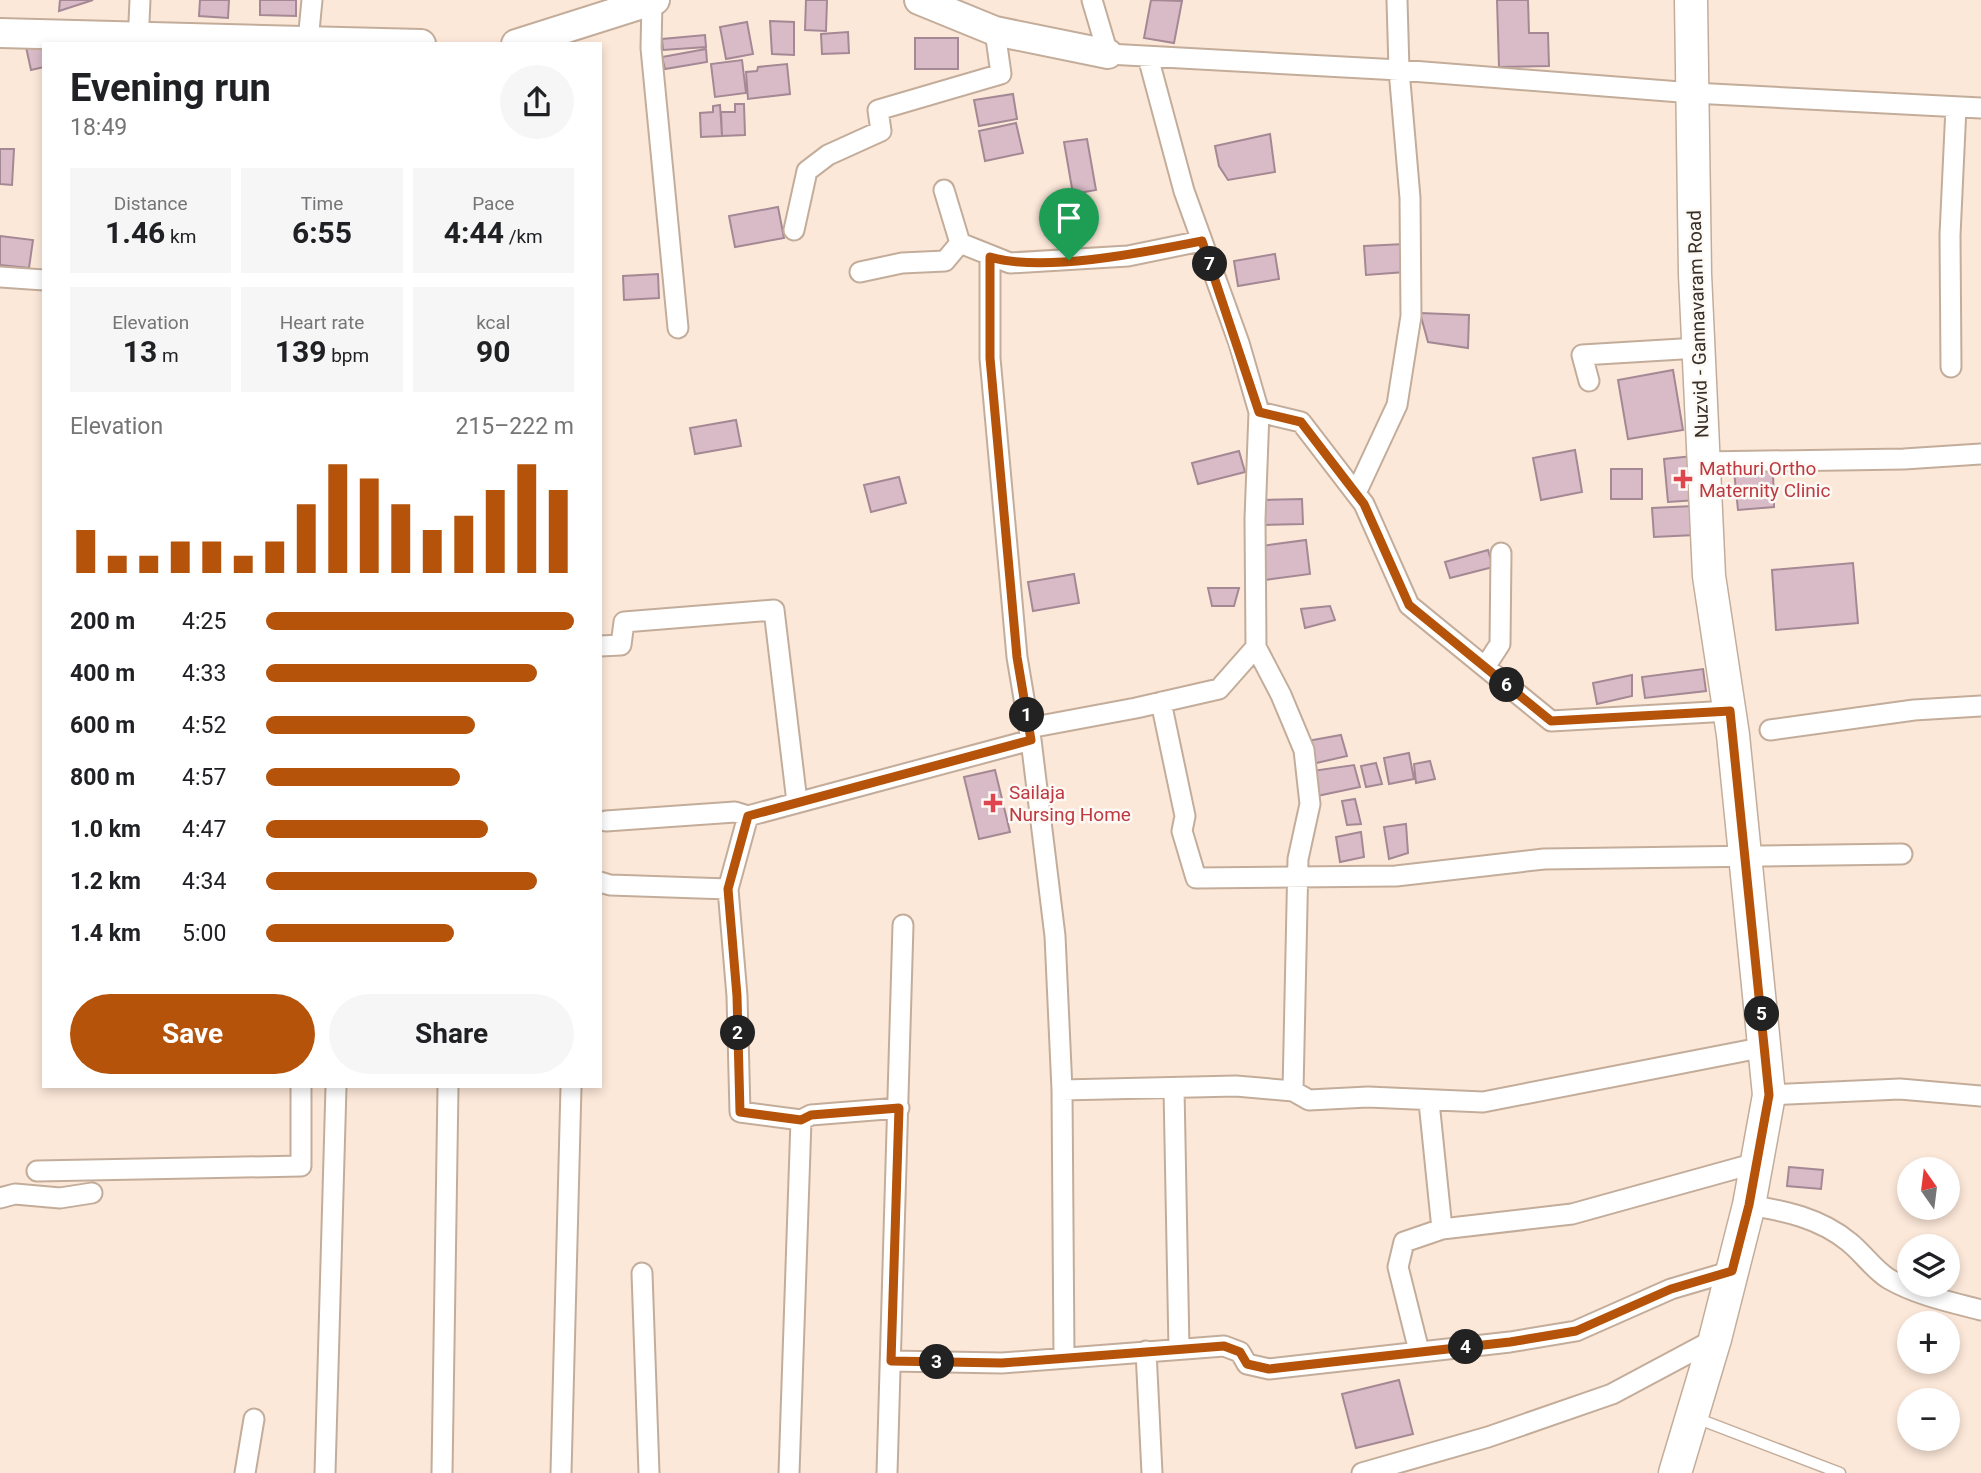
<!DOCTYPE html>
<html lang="en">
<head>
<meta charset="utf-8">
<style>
	body { margin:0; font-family:Roboto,sans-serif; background:#f6f6f6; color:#202124; height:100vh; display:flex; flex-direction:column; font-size:26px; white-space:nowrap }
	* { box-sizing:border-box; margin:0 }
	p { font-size:23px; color:#757577 }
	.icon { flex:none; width:38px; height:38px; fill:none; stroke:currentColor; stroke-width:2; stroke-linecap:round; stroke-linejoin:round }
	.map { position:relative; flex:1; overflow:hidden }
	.panel { position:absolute; left:42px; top:42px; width:560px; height:1046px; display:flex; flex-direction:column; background:#fff; border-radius:0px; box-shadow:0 4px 10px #0003 }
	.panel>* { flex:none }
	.needle { width:46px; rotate:346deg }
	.controls { position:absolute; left:1897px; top:1157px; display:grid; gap:14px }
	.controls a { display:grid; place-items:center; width:63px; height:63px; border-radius:50%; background:#fff; box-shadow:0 4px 10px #0003; font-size:35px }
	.pin { position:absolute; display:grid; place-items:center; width:60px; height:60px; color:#fff; margin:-72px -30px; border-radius:50% 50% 50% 0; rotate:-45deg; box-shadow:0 0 7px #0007 }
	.pin .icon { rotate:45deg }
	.km { position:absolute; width:35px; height:35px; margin:-18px; border-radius:50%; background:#222; color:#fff; font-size:19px; line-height:35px; text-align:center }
	.round { display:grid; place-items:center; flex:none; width:74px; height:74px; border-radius:37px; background:#f6f6f6 }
	.overview { display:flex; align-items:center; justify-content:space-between; height:119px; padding:0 28px }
	h1 { font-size:38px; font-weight:700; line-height:52px }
	.metrics { display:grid; grid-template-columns:repeat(3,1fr); gap:10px; height:119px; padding:7px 28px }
	.metrics div { display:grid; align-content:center; border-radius:0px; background:#f6f6f6; text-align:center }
	.metrics b { font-size:30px; font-weight:700 }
	.metrics small { font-size:19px; font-weight:400 }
	.metrics p { font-size:19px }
	.chart { height:196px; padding:14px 28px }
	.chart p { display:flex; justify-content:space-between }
	.chart svg { width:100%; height:126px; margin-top:7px; stroke:#b45309; stroke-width:6 }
	.primary-button { display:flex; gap:14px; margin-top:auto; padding:14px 28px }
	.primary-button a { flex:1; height:80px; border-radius:42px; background:#b45309; color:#fff; font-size:28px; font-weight:700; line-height:80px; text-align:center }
	.primary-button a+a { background:#f6f6f6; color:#202124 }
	ul { padding:0 28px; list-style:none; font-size:23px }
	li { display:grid; grid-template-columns:112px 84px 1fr; align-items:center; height:52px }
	li i { height:18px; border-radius:9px; background:#b45309 }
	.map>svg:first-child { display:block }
	.building { fill:#d8bbc7; stroke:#a48894; stroke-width:2 }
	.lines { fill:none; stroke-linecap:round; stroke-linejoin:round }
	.lane-casing { stroke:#c3ad9a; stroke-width:13 }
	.street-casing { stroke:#c3ad9a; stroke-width:23 }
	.secondary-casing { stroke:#c3ad9a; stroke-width:32 }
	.primary-casing { stroke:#c3ad9a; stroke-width:35 }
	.lane { stroke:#fff; stroke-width:10 }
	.street { stroke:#fff; stroke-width:19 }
	.secondary { stroke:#fff; stroke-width:28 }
	.primary { stroke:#fff; stroke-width:32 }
	.route-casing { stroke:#fff; stroke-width:14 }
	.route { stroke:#b45309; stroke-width:9 }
	.health-dot { fill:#e0444e; stroke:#fdf9f5; stroke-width:2.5 }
	.labels { text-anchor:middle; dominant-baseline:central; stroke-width:5; stroke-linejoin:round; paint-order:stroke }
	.street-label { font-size:19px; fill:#372e27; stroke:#fdf9f5 }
	.health-label { font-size:19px; fill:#be3a42; stroke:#fdf9f5; text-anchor:start }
</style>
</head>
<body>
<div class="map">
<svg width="1981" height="1473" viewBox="0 0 1981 1473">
	<rect width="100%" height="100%" fill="#fce8d9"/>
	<path class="building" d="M60 0H93L59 11Z
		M200 0H229L228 18 199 16Z
		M260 0H296V16L260 15Z
		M806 0H827L826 31 805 30Z
		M1151 0 1182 1 1174 43 1144 38Z
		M1497 0H1528L1529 33H1548L1549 66 1499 67Z
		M770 21 794 22V55L772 54Z
		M747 22 753 54 726 59 720 27Z
		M848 32 849 53 822 54 821 34Z
		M705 35 706 47 663 50 662 39Z
		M915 38H958V69H915Z
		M44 44V67L31 70 26 47Z
		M706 49 707 62 665 69 662 57Z
		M742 60 746 93 715 97 711 64Z
		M787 64 790 94 748 99 746 72 757 71 758 67Z
		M1013 94 1017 119 979 126 974 100Z
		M735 104H744L745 135 722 136 721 112H735Z
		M720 105 722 136 701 137 700 113 713 112V106Z
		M1016 123 1023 153 985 161 979 131Z
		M1270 134 1275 172 1228 180 1219 166 1215 146Z
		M1087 139 1096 190 1073 194 1064 142Z
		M0 149H14L12 185 0 184Z
		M778 207 784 238 735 247 729 216Z
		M0 236 33 240 29 268 0 265Z
		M1404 244 1405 272 1366 275 1364 246Z
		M1275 254 1279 279 1238 286 1234 261Z
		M658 274 659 298 624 300 623 276Z
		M1420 313 1469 315 1468 348 1428 342Z
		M1673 370 1683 430 1628 439 1618 380Z
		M736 420 741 446 695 454 690 428Z
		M1575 450 1582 492 1541 500 1533 458Z
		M1239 451 1245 472 1198 484 1192 463Z
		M1693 456 1697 500 1668 502 1664 459Z
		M1611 469H1642V499H1611Z
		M1734 471H1773L1774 507 1738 510Z
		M899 477 906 503 871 512 864 485Z
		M1302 499 1303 524 1262 525 1261 500Z
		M1693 506 1695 535 1654 537 1652 508Z
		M1306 540 1310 574 1265 580 1261 546Z
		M1488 550 1493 567 1450 578 1445 562Z
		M1853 563 1858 623 1776 630 1772 570Z
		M1074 574 1079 603 1033 611 1028 582Z
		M1208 588H1239L1234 606H1212Z
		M1330 606 1335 620 1305 628 1301 609Z
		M1703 669 1706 691 1645 698 1642 677Z
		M1632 675V696L1597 704 1593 683Z
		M1341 735 1347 756 1312 764 1307 741Z
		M1409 753 1414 779 1389 784 1384 758Z
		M1430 761 1435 779 1416 783 1414 764Z
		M1376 763 1382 784 1366 787 1361 766Z
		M1354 765 1360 787 1317 796 1312 771Z
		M995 770 1010 832 979 839 964 777Z
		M1355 799 1361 824 1347 825 1342 801Z
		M1406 824 1408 853 1389 859 1384 827Z
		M1361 832 1364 857 1340 862 1336 837Z
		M1789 1167 1823 1170 1821 1189 1787 1186Z
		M1399 1380 1413 1434 1356 1448 1342 1394Z"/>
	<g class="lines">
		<g class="lane-casing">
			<path id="lane" d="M1696 1418 1840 1473"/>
		</g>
		<g class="street-casing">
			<path id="street" d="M1092 0 1108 54 1399 70 1693 93 1981 108
				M652 1 651 48 678 328
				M308 41 312 0
				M138 44 140 0
				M1148 57 1184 191 1239 343 1259 412 1255 519 1256 647 1281 695 1304 750 1310 804 1298 859 1293 1091
				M944 190 960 243 1010 263 1128 256 1201 241
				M794 230 807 171 828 155 881 131 878 110 1001 74 995 31
				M990 257V358L1017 657 1031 740 1055 936 1062 1090 1064 1356
				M860 272 902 263 945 261 960 243
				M0 277 44 280
				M1951 367 1950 235 1956 107
				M1589 381 1582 355 1698 348
				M1259 412 1301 422 1364 504 1409 605 1551 721 1729 711
				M1703 462 1904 459 1981 454
				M1356 493 1397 405 1411 316 1410 198 1399 70 1397 0
				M600 646 621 645 624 622 774 610 797 802
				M1485 667 1500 644 1501 553
				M1161 702 1185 816 1182 831 1196 878 1396 876 1544 859 1902 854
				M1029 728 1136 708 1219 689 1256 647
				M1770 730 1914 710 1981 706
				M748 816 728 889 737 996 740 1112 801 1120 811 1115 899 1108
				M606 821 735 812 748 816 1031 740
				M600 882 610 885 728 889
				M1174 1089 1179 1349
				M1062 1090 1236 1086 1293 1091 1309 1100 1368 1097 1483 1102 1765 1047
				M1769 1095 1900 1089 1981 1096
				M1429 1102 1442 1229
				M37 1171 301 1166V1087
				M0 1198 15 1194 60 1198 92 1193
				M1749 1205C1785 1211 1820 1218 1849 1242 1863 1253 1874 1270 1889 1279 1917 1295 1950 1302 1981 1310
				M642 1273 649 1473
				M1146 1351 1152 1473
				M1419 1351 1398 1267 1404 1242 1442 1229 1572 1214 1756 1163
				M891 1361 1002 1363 1224 1346 1240 1352 1247 1364 1269 1369 1510 1342 1576 1331 1671 1289 1732 1271
				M245 1473 254 1419
				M325 1473 336 1087
				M442 1473 448 1087
				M561 1473 571 1087
				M789 1473 801 1120
				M887 1473 903 925
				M1362 1473 1488 1437 1612 1394 1715 1339"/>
		</g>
		<g class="secondary-casing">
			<path id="secondary" d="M919 0 995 31 1108 54
				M0 33 421 44
				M516 44 655 0"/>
		</g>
		<g class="primary-casing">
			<path id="primary" d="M1675 1473 1715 1339 1749 1205 1769 1095 1733 735 1709 576 1695 274 1691 0"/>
		</g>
		<use href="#lane" class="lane"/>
		<use href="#street" class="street"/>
		<use href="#secondary" class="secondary"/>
		<use href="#primary" class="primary"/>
	</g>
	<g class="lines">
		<g class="route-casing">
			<path id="route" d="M1202 241 1259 412 1301 422 1364 504 1409 605 1551 721 1730 711 1769 1095 1749 1205 1732 1271 1671 1289 1576 1331 1510 1342 1269 1369 1247 1364 1240 1352 1224 1346 1002 1363 891 1361 899 1108 811 1115 801 1120 740 1112 737 996 728 889 748 816 1031 740 1017 657 990 358V257C1043 273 1146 252 1202 241Z"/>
		</g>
		<use href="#route" class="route"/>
	</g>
	<g class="health-dot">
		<path d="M1679.5 468.5h7v7h7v7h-7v7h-7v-7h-7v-7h7z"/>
		<path d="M989.5 792.5h7v7h7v7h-7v7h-7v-7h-7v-7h7z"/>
	</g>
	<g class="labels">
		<g class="street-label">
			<text transform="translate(1698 324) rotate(-92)">Nuzvid - Gannavaram Road</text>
		</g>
		<g class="health-label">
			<text x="1699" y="468">Mathuri Ortho<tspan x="1699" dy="22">Maternity Clinic</tspan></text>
			<text x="1009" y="792">Sailaja<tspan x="1009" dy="22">Nursing Home</tspan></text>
		</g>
	</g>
</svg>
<div class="controls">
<a><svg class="needle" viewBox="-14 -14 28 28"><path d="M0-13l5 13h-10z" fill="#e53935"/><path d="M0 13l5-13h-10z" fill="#757577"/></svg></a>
<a><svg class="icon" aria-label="layers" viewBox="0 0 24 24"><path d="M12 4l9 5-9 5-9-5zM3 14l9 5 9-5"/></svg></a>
<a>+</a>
<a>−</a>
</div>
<div class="pin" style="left:1069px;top:260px;background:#1e9e55"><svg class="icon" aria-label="arrive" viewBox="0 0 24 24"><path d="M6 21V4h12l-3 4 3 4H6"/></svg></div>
<b class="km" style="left:1027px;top:715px">1</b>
<b class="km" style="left:738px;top:1033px">2</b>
<b class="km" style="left:937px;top:1362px">3</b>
<b class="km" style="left:1466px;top:1347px">4</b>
<b class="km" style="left:1762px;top:1014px">5</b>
<b class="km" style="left:1507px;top:685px">6</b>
<b class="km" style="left:1210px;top:264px">7</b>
<section class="panel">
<div class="overview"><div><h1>Evening run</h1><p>18:49</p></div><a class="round"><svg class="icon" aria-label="share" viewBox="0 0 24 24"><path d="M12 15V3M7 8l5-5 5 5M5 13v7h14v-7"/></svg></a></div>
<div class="metrics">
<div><p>Distance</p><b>1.46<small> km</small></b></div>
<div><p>Time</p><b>6:55</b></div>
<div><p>Pace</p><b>4:44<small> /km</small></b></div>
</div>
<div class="metrics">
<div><p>Elevation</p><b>13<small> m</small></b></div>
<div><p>Heart rate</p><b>139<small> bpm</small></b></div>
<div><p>kcal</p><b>90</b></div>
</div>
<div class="chart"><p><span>Elevation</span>215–222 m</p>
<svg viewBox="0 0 160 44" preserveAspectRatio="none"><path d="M5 44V29M15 44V38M25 44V38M35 44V33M45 44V33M55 44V38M65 44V33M75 44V20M85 44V6M95 44V11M105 44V20M115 44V29M125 44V24M135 44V15M145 44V6M155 44V15"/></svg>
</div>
<ul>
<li><b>200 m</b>4:25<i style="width:100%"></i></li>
<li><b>400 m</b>4:33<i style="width:88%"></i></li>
<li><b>600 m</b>4:52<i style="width:68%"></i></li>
<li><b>800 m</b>4:57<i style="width:63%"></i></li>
<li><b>1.0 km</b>4:47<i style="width:72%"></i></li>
<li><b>1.2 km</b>4:34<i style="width:88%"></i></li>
<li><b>1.4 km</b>5:00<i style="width:61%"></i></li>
</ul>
<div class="primary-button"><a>Save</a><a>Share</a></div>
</section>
</div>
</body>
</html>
